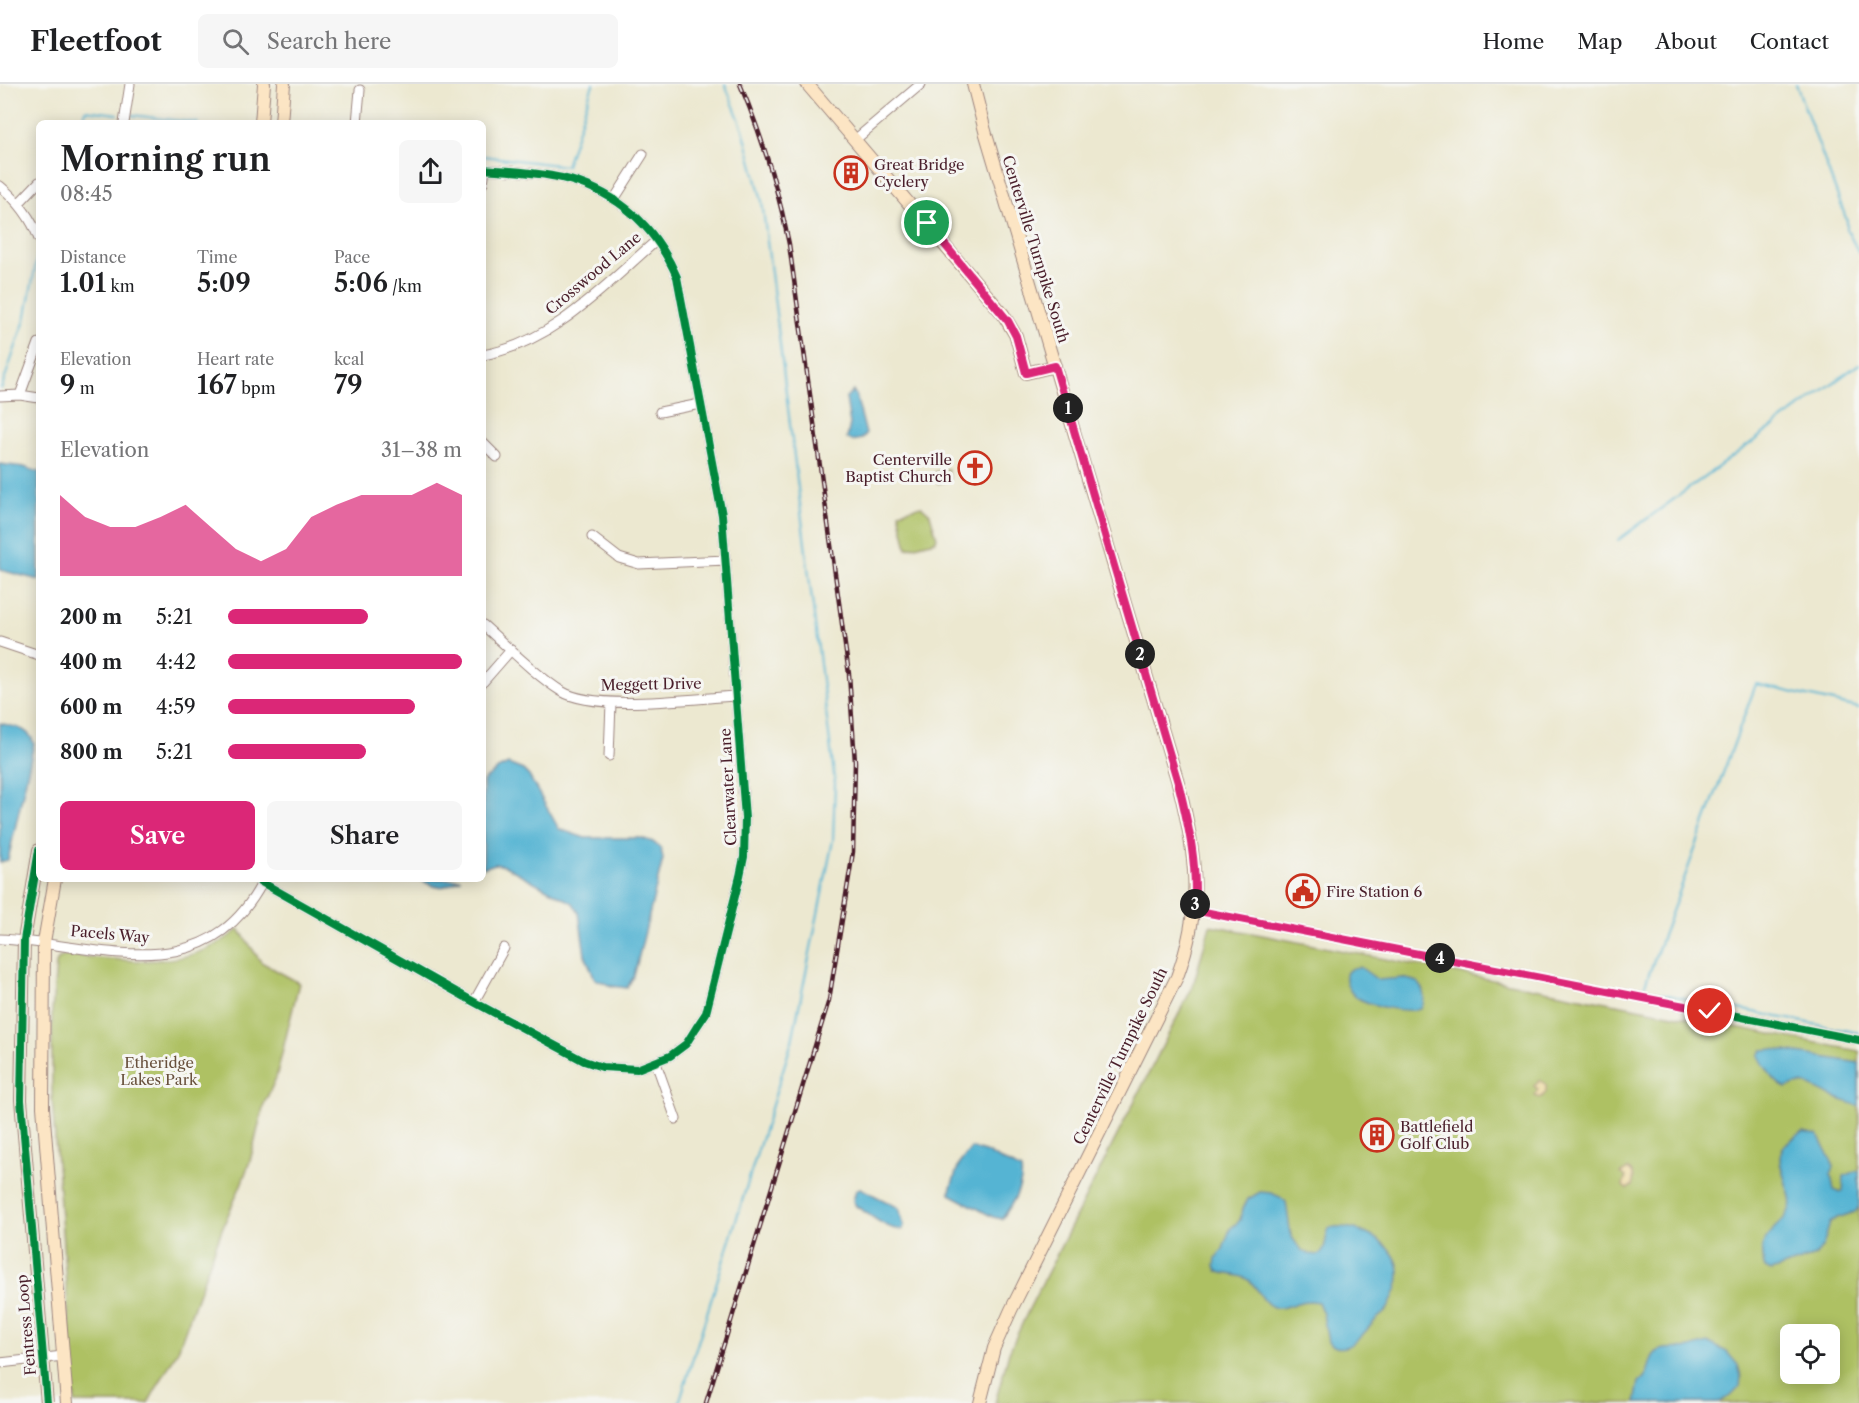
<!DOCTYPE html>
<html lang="en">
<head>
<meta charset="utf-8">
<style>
	body { margin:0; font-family:"Libre Caslon Text",serif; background:#f6f6f6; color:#202124; height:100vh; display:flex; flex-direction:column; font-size:22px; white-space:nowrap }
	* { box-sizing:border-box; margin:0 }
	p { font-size:20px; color:#757577 }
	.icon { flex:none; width:33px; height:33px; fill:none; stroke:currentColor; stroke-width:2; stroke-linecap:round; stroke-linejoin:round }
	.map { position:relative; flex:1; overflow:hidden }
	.sheet { position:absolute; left:36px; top:36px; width:450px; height:762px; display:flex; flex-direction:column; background:#fff; border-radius:9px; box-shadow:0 3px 15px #0003 }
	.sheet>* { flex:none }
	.controls { position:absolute; left:1780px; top:1240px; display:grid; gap:12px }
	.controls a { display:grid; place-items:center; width:60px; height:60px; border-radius:9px; background:#fff; box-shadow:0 3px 15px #0003; font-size:30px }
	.pin { position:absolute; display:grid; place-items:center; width:51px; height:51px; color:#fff; margin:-26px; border:3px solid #fff; border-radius:50%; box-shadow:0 2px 6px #0007 }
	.km { position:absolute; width:30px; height:30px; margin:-15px; border-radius:50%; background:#222; color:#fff; font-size:16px; line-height:30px; text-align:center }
	.round { display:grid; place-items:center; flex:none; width:63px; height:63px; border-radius:9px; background:#f6f6f6 }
	.head { display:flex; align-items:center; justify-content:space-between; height:102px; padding:0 24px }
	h1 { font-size:33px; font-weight:600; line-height:45px }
	.figures { display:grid; grid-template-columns:repeat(3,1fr); gap:9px; height:102px; padding:6px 24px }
	.figures div { display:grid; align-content:center }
	.figures b { font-size:26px; font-weight:600 }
	.figures small { font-size:16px; font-weight:400 }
	.figures p { font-size:16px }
	.chart { height:168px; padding:12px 24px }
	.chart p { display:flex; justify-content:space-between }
	.chart svg { width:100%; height:108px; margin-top:6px; fill:#db2777; opacity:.7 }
	.primary-button { display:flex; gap:12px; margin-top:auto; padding:12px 24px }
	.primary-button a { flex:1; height:69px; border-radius:9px; background:#db2777; color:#fff; font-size:24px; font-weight:600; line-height:69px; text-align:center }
	.primary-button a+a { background:#f6f6f6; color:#202124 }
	ul { padding:0 24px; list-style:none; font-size:20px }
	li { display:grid; grid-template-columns:96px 72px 1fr; align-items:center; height:45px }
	li i { height:15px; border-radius:8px; background:#db2777 }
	header { display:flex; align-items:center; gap:36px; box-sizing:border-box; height:84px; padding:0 30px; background:#fff; border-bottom:2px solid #e0e0e0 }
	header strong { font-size:28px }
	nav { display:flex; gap:33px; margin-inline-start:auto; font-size:21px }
	.search { width:420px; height:54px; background:#f6f6f6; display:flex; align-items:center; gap:15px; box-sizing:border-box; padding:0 21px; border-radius:9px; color:#757577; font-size:22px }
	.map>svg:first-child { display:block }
	.green { fill:#aec164; stroke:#7c7048; stroke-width:1.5; fill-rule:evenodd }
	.sand { fill:#eeda9e; stroke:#9c7c64; stroke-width:1.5 }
	.water { fill:#55b4d3; stroke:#506a7f; stroke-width:1.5 }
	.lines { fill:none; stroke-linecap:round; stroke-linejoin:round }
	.stream { stroke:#55b4d3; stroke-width:2 }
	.street-casing { stroke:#9b847e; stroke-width:11 }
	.secondary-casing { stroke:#9b847e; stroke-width:14 }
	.street { stroke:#fff; stroke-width:9 }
	.secondary { stroke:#fce5c4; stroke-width:12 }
	.rail-casing { stroke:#4a1f2b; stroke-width:4.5 }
	.rail { stroke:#f6f6f2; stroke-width:2; stroke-dasharray:7; stroke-linecap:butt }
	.cycleway-casing { stroke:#f6f6f2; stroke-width:11 }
	.cycleway { stroke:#00873e; stroke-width:8 }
	.route-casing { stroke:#fff; stroke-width:12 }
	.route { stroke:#db2777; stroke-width:8 }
	.labels { text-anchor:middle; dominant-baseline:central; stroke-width:6; stroke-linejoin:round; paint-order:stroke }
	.poi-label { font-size:15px; fill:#4a1f2b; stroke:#f6f6f2; text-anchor:start }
	.street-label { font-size:15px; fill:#4a1f2b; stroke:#f6f6f2 }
	.park-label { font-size:15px; fill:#68503c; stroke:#f6f6f2 }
</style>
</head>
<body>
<header>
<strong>Fleetfoot</strong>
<div class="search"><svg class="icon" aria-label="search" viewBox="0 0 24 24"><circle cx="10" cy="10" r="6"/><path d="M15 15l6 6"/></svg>Search here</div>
<nav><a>Home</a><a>Map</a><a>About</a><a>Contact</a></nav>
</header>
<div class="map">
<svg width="1859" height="1319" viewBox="0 0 1859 1319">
	<rect width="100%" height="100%" fill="#f6f6f2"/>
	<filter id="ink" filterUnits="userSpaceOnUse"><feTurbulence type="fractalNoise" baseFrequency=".0167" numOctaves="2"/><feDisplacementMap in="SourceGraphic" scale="12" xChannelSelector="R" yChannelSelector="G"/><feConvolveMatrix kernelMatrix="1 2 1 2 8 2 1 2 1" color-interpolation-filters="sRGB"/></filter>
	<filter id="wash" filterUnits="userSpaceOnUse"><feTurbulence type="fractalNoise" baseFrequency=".008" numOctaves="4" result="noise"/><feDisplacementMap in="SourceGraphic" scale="24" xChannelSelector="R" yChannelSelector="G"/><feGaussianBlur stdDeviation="1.35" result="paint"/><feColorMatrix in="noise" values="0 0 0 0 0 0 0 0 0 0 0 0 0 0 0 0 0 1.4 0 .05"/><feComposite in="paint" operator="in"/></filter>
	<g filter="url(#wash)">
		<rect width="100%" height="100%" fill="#ece8d0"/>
		<path class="green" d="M948 385 950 396 938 399 935 388Z
			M921 422 930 430 937 454 935 457 907 464 899 428Z
			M1210 841 1859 967V1319H995L1009 1268 1029 1225 1193 902ZM1791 1251H1830V1290H1791Z
			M239 845 261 878 299 899 276 994 264 1020 250 1077 241 1101 222 1145 178 1266 148 1319H75L52 1014V928L56 879 59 874 67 871C131 876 185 889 239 845Z"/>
		<path class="sand" d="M1539 996 1546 1000V1008L1541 1014 1535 1012 1538 1005 1534 1002Z
			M1628 1085C1635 1089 1634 1095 1632 1102L1627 1105 1623 1102 1626 1093 1621 1089Z"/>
		<path class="water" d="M853 307 856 311 866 350 862 355 852 357 847 354 850 340 846 314Z
			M0 380 24 383 39 388V496L0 486Z
			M0 639C15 643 30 644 34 660L8 776 0 778Z
			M508 680 523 686 529 692 559 745 585 754H641L653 758 661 765 663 775 634 892 627 904 612 902 595 895 585 871 579 829 573 819 505 782 495 780 483 784V697L498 685Z
			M419 795H461C442 805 438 806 419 795Z
			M1360 883 1378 896 1403 894 1418 898C1424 906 1426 916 1421 925 1405 929 1370 922 1356 913 1349 908 1340 890 1351 885 1351 884 1359 883 1360 883Z
			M1773 965 1859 979V1022C1848 1018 1837 1015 1827 1010 1810 1002 1805 996 1786 1004 1775 1000 1764 982 1759 972L1762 966Z
			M1803 1048 1818 1051 1834 1082 1831 1091 1834 1106 1839 1108 1843 1107 1844 1092 1859 1086V1123L1855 1128 1837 1134 1830 1139 1823 1162 1815 1172 1771 1187 1765 1184C1752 1149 1780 1150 1790 1124 1792 1118 1790 1112 1788 1106 1779 1075 1771 1066 1803 1048Z
			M971 1064 985 1068 1021 1086C1024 1102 1011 1122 1002 1135L993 1133 950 1110V1106L959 1080Z
			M860 1104 899 1124 904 1142 902 1146C887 1146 869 1130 856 1122L853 1117 856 1106Z
			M1260 1108 1271 1109 1280 1113 1286 1118 1291 1152 1301 1166 1309 1170 1319 1171C1327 1164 1325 1153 1329 1144 1344 1140 1359 1145 1373 1153 1394 1165 1405 1182 1396 1206 1393 1213 1391 1221 1386 1227 1382 1231 1376 1235 1372 1240 1365 1248 1355 1261 1344 1263 1337 1265 1333 1262 1328 1258L1323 1230 1318 1218C1298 1213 1285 1228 1273 1223 1261 1218 1259 1203 1248 1196 1239 1189 1227 1192 1217 1187L1215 1182 1216 1175 1223 1165 1230 1145 1240 1136 1243 1125 1248 1115Z
			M1709 1259 1727 1268 1738 1281 1741 1292 1740 1303 1731 1312 1718 1319H1635L1639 1298C1649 1291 1648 1284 1652 1274 1659 1259 1679 1267 1691 1264 1697 1262 1702 1260 1709 1259Z"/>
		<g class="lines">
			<path class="stream" d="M1796 0 1847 137V146L1859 169
				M132 31 198 39
				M82 39 85 26 118 30
				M483 72 566 82 593 0
				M1 305 25 236 38 169
				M1618 456 1859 280
				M1859 624 1756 600 1643 906 1859 949
				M679 1319 792 957 833 756 835 699 762 117 743 45 725 0"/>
		</g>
	</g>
	<g filter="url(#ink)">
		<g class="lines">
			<g class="street-casing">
				<path id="street" d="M124 39 130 0
					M357 39 360 6
					M856 55 921 0
					M483 99 485 85
					M0 102C17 116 31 133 39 155
					M615 114 643 70
					M19 119 39 98
					M483 271C553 259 605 201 656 157
					M20 311 39 259
					M0 312 20 311 39 314
					M660 328 700 320
					M483 359 497 373
					M592 453 619 474 639 480 726 476
					M483 541C508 563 533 589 561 607 595 628 695 614 736 612
					M0 558 39 571
					M483 598 511 566
					M609 672 611 619
					M256 795 474 918 584 977 602 983 637 985 670 972 686 960 696 944 706 929 740 792 744 773 745 734 722 431 677 193C655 142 617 107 562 94 536 88 509 87 483 85
					M1194 826 1859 956
					M0 855C98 860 204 908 262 799
					M474 918 504 864
					M656 979 676 1035
					M0 1279 63 1272"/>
			</g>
			<g class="secondary-casing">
				<path id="secondary" d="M807 0 1003 230 1016 252 1026 289 1055 282
					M973 0 985 47 1179 702C1197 773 1203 823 1177 893L1011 1226 994 1264 980 1319
					M261 39 264 0
					M281 39 284 0
					M39 766 24 856 21 1016 47 1319
					M55 795 44 858 43 1023 67 1319"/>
			</g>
			<use href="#street" class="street"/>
			<use href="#secondary" class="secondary"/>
			<g class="rail-casing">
				<path id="rail" d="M706 1319 829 916 853 768 855 678 849 590 789 160C778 104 762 52 740 0"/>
			</g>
			<use href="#rail" class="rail"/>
			<g class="cycleway-casing">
				<path id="cycleway" d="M39 766 24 856 21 1016 47 1319
					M256 795 474 918 584 977 602 983 637 985 670 972 686 960 696 944 706 929 740 792 744 773 745 734 722 431 677 193C655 142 617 107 562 94 536 88 509 87 483 85
					M1194 826 1859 956"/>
			</g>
			<use href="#cycleway" class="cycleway"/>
		</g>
	</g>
	<g class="lines" filter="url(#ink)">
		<g class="route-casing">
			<path id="route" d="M927 139 1008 237 1016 252 1026 289 1055 282 1179 702C1189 743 1198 783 1194 826L1710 927"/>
		</g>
		<use href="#route" class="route"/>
	</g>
	<defs>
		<g id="building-ring" transform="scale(1.725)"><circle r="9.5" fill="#f6f6f2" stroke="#c8321e" stroke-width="1.5"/><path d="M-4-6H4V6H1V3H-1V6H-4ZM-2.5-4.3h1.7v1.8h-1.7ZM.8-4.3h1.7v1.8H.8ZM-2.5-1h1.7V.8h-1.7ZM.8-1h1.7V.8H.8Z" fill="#c8321e"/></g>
		<g id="church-ring" transform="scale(1.725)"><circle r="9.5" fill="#f6f6f2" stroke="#c8321e" stroke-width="1.5"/><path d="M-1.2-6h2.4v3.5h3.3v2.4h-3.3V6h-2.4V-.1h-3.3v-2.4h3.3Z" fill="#c8321e"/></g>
		<g id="civic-ring" transform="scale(1.725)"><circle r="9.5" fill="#f6f6f2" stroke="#c8321e" stroke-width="1.5"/><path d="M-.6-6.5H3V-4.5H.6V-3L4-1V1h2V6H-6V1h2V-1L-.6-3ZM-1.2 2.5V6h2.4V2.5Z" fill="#c8321e"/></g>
	</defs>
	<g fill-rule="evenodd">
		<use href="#building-ring" x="851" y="89"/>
		<use href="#church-ring" x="975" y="384"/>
		<use href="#civic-ring" x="1303" y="807"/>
		<use href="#building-ring" x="1377" y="1051"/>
	</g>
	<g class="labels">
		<g class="poi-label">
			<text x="874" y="80">Great Bridge<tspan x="874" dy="17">Cyclery</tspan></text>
			<text x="952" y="375" text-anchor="end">Centerville<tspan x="952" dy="17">Baptist Church</tspan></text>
			<text x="1326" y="807">Fire Station 6</text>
			<text x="1400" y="1042">Battlefield<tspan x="1400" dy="17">Golf Club</tspan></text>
		</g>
		<g class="street-label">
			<text transform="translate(1036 165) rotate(73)">Centerville Turnpike South</text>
			<text transform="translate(593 189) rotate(-40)">Crosswood Lane</text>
			<text transform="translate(651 600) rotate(-1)">Meggett Drive</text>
			<text transform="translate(728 703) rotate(-93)">Clearwater Lane</text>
			<text transform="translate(110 850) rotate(5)">Pacels Way</text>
			<text transform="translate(1120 972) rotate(-64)">Centerville Turnpike South</text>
			<text transform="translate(26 1241) rotate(-95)">Fentress Loop</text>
		</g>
		<g class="park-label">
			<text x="159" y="978">Etheridge<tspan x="159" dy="17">Lakes Park</tspan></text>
		</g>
	</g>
</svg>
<div class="controls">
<a><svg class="icon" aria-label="locate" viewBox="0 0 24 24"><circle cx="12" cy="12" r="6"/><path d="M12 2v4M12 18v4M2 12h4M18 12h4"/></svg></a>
</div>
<div class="pin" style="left:927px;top:139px;background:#1e9e55"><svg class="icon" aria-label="arrive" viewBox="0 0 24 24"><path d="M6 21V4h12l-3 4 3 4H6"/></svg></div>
<div class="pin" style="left:1710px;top:927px;background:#d93025"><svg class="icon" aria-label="check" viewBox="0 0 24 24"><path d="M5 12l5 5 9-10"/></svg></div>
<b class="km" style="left:1068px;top:324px">1</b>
<b class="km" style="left:1140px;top:570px">2</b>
<b class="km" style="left:1195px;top:820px">3</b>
<b class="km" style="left:1440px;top:874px">4</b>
<section class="sheet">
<div class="head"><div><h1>Morning run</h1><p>08:45</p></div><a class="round"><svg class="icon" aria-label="share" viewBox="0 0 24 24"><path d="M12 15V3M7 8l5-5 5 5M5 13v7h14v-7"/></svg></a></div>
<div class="figures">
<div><p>Distance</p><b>1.01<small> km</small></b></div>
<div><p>Time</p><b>5:09</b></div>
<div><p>Pace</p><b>5:06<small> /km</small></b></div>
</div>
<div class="figures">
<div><p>Elevation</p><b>9<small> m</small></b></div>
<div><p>Heart rate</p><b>167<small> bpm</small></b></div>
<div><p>kcal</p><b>79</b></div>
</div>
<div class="chart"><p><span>Elevation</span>31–38 m</p>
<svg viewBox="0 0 160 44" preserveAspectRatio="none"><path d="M0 44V11L10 20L20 24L30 24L40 20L50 15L60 24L70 33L80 38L90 33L100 20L110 15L120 11L130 11L140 11L150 6L160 11V44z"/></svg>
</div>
<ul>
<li><b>200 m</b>5:21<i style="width:60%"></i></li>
<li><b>400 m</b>4:42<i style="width:100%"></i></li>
<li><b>600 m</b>4:59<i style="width:80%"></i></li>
<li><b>800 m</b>5:21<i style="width:59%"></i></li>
</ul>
<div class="primary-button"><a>Save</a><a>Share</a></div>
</section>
</div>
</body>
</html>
